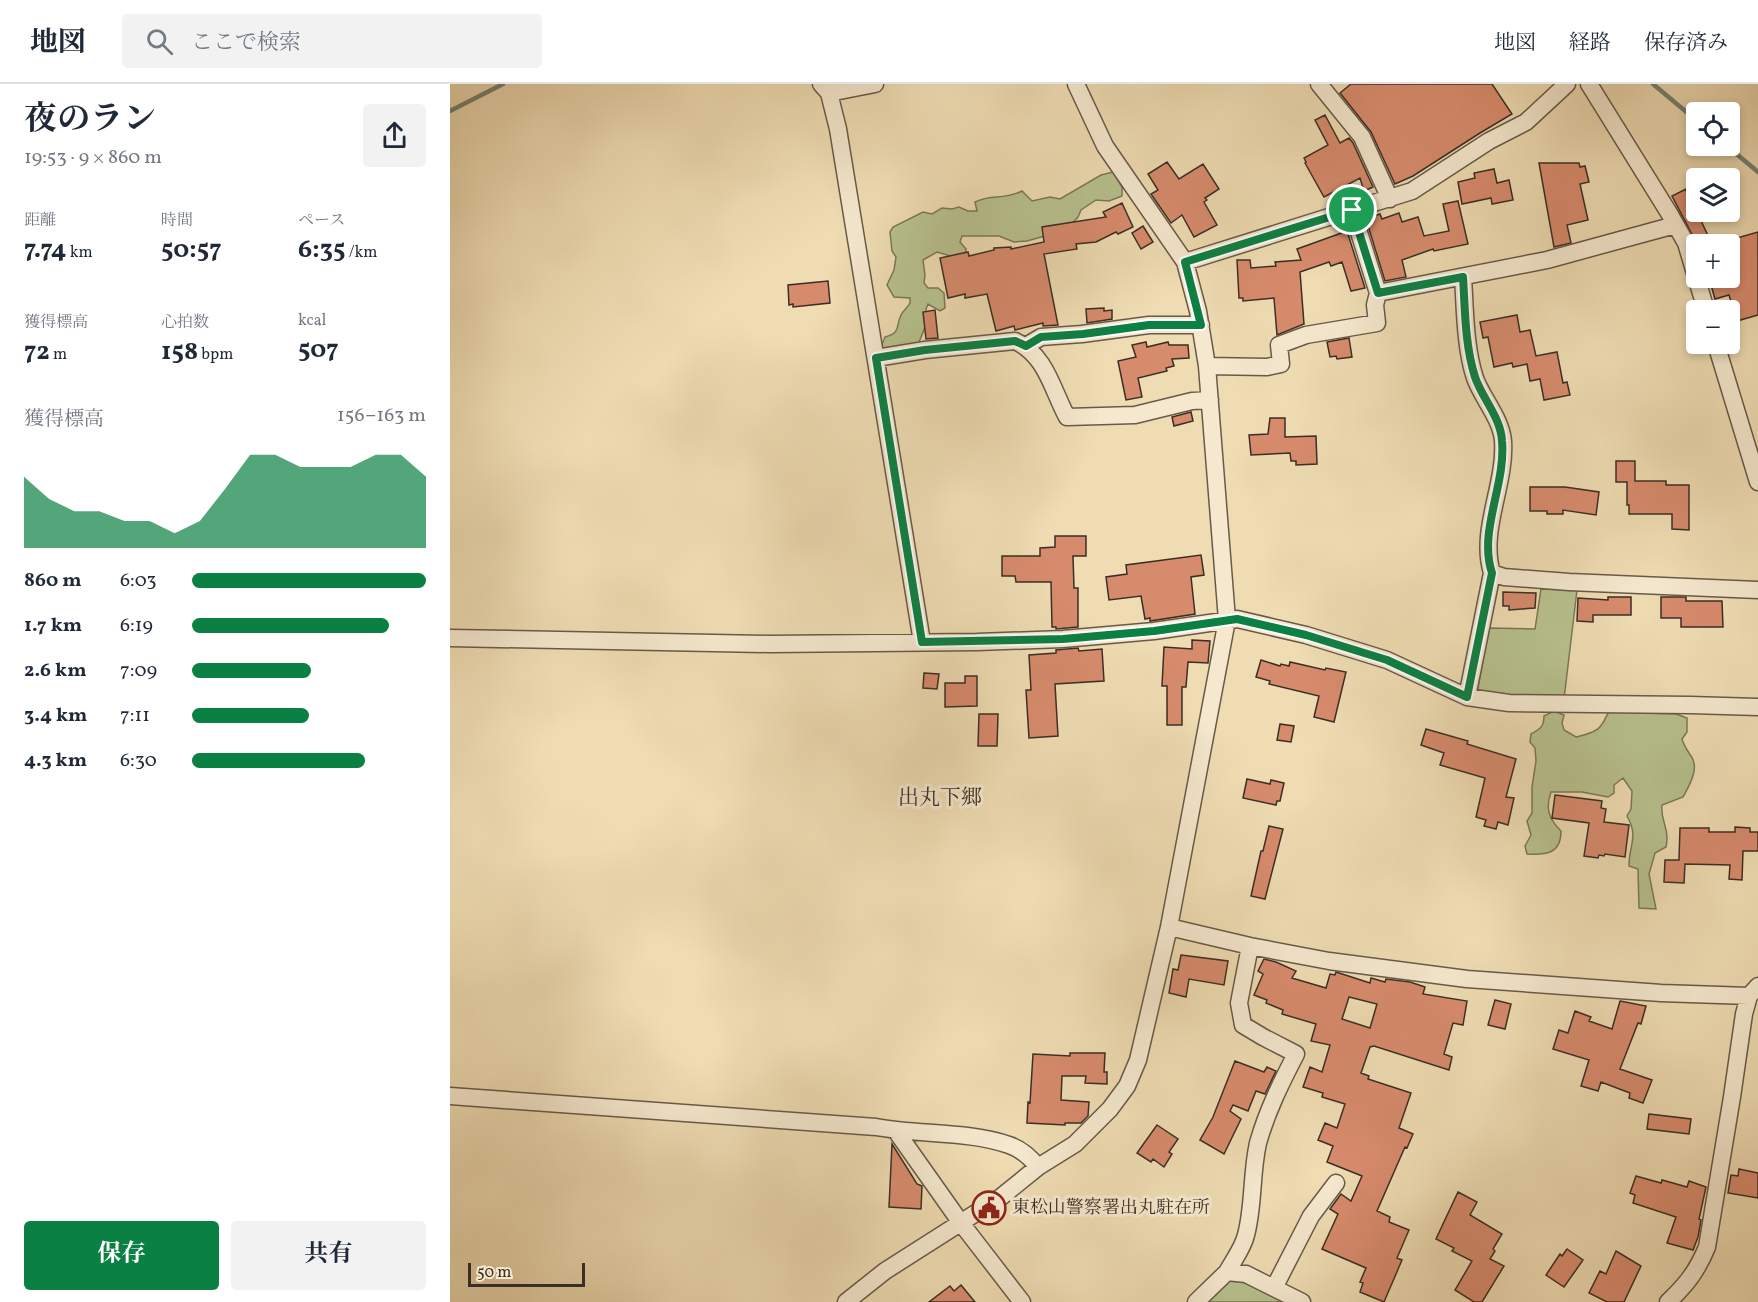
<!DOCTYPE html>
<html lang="ja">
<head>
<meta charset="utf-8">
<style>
	body { margin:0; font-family:Vollkorn,"Noto Serif JP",serif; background:#f2f2f3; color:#1f2937; height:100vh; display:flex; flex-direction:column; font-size:22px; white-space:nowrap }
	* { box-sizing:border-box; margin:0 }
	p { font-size:20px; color:#747a83 }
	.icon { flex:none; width:33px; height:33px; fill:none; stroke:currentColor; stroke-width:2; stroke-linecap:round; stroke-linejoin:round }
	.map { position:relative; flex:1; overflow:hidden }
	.sheet { display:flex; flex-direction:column; background:#fff; width:450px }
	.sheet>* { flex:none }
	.buttons { position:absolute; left:1236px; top:18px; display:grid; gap:12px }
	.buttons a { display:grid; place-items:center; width:54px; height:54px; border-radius:6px; background:#fff; box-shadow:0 3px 9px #0003; font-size:30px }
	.scale { position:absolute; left:18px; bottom:15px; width:117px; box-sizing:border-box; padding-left:6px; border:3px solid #3b2e24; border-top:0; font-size:16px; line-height:21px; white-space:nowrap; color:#3b2e24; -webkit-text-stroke:4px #f5e8ce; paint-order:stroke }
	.pin { position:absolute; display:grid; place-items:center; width:51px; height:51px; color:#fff; margin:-26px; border:3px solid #fff; border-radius:50%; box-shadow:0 2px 6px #0007 }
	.round { display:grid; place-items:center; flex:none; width:63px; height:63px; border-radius:6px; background:#f2f2f3 }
	.head { display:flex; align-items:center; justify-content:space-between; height:102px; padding:0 24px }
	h1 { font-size:33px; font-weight:700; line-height:45px }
	.figures { display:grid; grid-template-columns:repeat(3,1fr); gap:9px; height:102px; padding:6px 24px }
	.figures div { display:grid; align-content:center }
	.figures b { font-size:26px; font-weight:700 }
	.figures small { font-size:16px; font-weight:400 }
	.figures p { font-size:16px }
	.chart { height:168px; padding:12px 24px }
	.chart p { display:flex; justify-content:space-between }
	.chart svg { width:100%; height:108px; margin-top:6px; fill:#0b8043; opacity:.7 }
	.primary-button { display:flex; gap:12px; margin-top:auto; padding:12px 24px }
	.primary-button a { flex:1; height:69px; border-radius:6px; background:#0b8043; color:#fff; font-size:24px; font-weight:700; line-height:69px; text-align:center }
	.primary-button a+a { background:#f2f2f3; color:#1f2937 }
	ul { padding:0 24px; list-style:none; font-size:20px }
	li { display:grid; grid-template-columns:96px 72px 1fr; align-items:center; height:45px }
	li i { height:15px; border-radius:8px; background:#0b8043 }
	header { display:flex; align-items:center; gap:36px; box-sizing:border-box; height:84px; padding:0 30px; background:#fff; border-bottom:2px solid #e0e1e3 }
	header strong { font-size:28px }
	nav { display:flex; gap:33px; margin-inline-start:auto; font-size:21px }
	.search { width:420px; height:54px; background:#f2f2f3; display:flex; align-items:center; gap:15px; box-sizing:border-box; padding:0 21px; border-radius:6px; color:#747a83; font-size:22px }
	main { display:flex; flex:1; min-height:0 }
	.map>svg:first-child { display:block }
	.green { fill:#b7c18e; stroke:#797859; stroke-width:1.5 }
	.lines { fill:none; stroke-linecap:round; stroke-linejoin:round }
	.stream { stroke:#748374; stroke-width:4.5 }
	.building { fill:#d78b6d; stroke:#3b2e24; stroke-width:1.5; fill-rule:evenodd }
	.street-casing { stroke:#685a48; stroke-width:19 }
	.street { stroke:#f5e8ce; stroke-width:16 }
	.route-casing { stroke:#fff; stroke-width:12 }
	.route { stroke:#0b8043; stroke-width:8 }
	.labels { text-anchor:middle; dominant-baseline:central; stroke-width:6; stroke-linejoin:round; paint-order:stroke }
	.poi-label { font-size:18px; fill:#3b2e24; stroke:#f5e8ce; text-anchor:start }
	.quarter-label { font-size:21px; fill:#3b2e24; stroke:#f5e8ce }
</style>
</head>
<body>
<header>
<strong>地図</strong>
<div class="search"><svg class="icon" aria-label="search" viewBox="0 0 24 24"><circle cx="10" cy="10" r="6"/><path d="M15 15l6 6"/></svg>ここで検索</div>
<nav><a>地図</a><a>経路</a><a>保存済み</a></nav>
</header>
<main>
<section class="sheet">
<div class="head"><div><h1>夜のラン</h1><p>19:53 · 9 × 860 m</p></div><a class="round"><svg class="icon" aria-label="share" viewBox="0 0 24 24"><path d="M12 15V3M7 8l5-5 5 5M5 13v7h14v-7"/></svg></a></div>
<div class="figures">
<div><p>距離</p><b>7.74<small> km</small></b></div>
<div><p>時間</p><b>50:57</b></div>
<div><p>ペース</p><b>6:35<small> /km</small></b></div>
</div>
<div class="figures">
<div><p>獲得標高</p><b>72<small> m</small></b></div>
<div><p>心拍数</p><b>158<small> bpm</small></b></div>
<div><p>kcal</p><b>507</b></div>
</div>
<div class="chart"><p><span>獲得標高</span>156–163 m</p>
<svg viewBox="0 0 160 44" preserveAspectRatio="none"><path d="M0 44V15L10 24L20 29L30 29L40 33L50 33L60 38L70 33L80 20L90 6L100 6L110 11L120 11L130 11L140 6L150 6L160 15V44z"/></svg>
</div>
<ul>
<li><b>860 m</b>6:03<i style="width:100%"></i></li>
<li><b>1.7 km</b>6:19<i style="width:84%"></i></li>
<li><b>2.6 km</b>7:09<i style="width:51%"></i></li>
<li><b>3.4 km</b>7:11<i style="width:50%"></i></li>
<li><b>4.3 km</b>6:30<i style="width:74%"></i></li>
</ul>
<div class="primary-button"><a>保存</a><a>共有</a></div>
</section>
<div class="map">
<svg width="1308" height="1218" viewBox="0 0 1308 1218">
	<rect width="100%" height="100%" fill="#efdcb3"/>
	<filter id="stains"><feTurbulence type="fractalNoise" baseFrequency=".00333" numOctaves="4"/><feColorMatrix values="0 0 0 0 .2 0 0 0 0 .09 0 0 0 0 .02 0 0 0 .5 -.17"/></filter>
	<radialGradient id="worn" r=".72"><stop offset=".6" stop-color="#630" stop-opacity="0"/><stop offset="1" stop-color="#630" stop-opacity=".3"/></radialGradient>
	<path class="green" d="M663 88 672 103V112L659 117 646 116 631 126 628 133 616 146 577 157 564 158 549 152H512L510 158 516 165 515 172 504 173 487 168 473 176 475 191 474 199 478 204H488L494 209 495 224 490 227 478 220 476 225V241L466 265 428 270 435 253C452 248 445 243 451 231 453 227 458 223 460 219V214L444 213 437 201 444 186 446 173 442 167 440 148 443 143 473 128 482 130 492 124 502 125 509 123 518 127H527L525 118C543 109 552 117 572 107L582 117 600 113 610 115 651 91Z
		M1091 505 1127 506 1114 615 1027 608 1039 544 1085 545Z
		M1180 612 1186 615 1195 629 1226 630 1237 634V648L1232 655C1234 662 1237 666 1241 672 1250 684 1239 702 1233 713L1212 721C1210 737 1220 744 1216 763L1205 769 1199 790 1206 825 1189 824 1188 785 1179 782C1179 760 1189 753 1177 732L1181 725 1182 707 1173 694 1164 701V709L1158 713 1132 708H1101C1095 725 1099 735 1111 747 1111 770 1096 771 1077 770L1075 762 1081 751 1077 737 1082 729V703L1086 677 1085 664 1080 658 1081 650C1090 645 1094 643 1094 632L1104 627 1114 631 1112 639 1114 646 1126 653C1158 646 1149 640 1166 616Z
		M780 1192 840 1218H751Z"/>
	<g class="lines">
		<path class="stream" d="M1203 0 1246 36
			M0 27 53 0
			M1277 62 1308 88"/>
	</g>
	<path class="building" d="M901 0H1042L1062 30 1030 49 963 92 945 100 921 48 890 9Z
		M875 31 890 59 899 54 903 59 923 103 914 107 910 94 874 113 855 79 856 78 854 74 878 61 865 36Z
		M717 78 729 95 753 80 769 105 755 114 757 116 754 118 767 141 744 153 732 131 721 139 701 110 708 106 698 90Z
		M1089 79H1129L1130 83 1135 82 1139 98 1130 100 1138 136 1117 141 1121 159 1104 163Z
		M1044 85 1047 99 1059 96 1063 116 1042 120 1041 114 1012 120 1008 98 1025 94 1024 89Z
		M1236 105 1262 160H1247L1222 112Z
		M1008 117 1018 160 984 167 983 165 952 176 956 193 935 197 916 135 930 130 932 135 949 129 952 138 968 133 974 152 999 147 993 120Z
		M672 119 683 143 668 150 666 148 646 158 626 160 627 165 594 170 608 241 593 242V239L565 246 564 242 546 247 537 210 515 214V210L498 214 490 174 518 168 519 172 544 166V164L561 163V165L594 158 592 143 656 133 653 128Z
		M693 142 703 158 691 165 682 149Z
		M897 147 915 204 901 207 892 178 881 182 879 178 850 188 854 240 827 251 824 214 793 217V214H789L787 176H800L801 184 826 182 825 178 851 176 847 165Z
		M1308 148V231L1287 237 1279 211 1265 215 1259 194H1280V156Z
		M378 197 380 219 343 223V220L339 221 338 201Z
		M654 224V227L662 226V235L637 239 636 225Z
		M485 226 488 254 476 255 473 228Z
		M1067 231 1070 248 1080 246 1086 272 1107 268 1113 299 1117 298 1120 311 1094 316 1090 295 1080 297 1077 280 1063 283 1062 279 1044 283 1038 253 1033 254 1030 238Z
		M899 254 902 273 887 275 886 272 880 273 877 258Z
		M696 258 697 263 718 258 719 261H738L739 274 722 275 724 282 716 284 717 287 688 294 692 313 676 316 668 277 686 273 682 261Z
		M741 328 743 337 724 342 722 333Z
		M820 334H835V353L866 352 867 380 846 381V377H841L840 369 801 371 799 351 818 350Z
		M1166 377H1185V397H1216V401H1239V446L1222 445V430H1179V421H1177V398H1166Z
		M1080 403H1115L1149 408 1146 431 1113 426V430H1097V427H1080Z
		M605 452H636V472H623L624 504H628V543L606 545V543H602L601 498H566L565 492H552V472H590V464L605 463Z
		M751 471 754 491 741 493 745 530 700 537V534L695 535 691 512 659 516 656 493 677 490 676 481Z
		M1053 508 1086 509 1085 524 1059 526V522H1053Z
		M1158 513H1181V531H1143V538L1127 537 1128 514 1158 516Z
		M1211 513H1236V517H1272L1273 543H1231V534H1211Z
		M742 556 760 557 758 579 738 578 736 603H732V641H717V602H712L714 563 742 565Z
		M628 564 629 567 652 565 654 597 605 600 608 652 579 654 576 606H581L579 571 606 569V566Z
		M811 576 830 582 831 580 839 582 840 578 875 586 876 584 896 588 884 638 864 633 869 612 819 600 820 597 806 593Z
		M474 589 489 590 487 605 473 604Z
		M515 592H527V622L495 623V599H515Z
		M529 630H548L547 662H528Z
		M830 640 844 642 841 658 827 656Z
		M976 645 1018 657 1017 660 1066 675 1056 713 1064 714 1058 741 1048 738 1046 745 1034 742 1036 736 1026 733 1035 694 990 681 994 669 971 661Z
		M797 695 820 700 821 696 834 699 830 717H827L826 721 793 714Z
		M1105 711 1152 717 1151 724 1156 725 1154 738 1179 741 1175 773 1155 770 1154 772 1149 771 1148 774 1134 772 1139 739 1102 734Z
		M819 742 833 745 815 815 801 812 811 767H813Z
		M1285 743 1300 744V748H1308V767H1293L1292 796 1279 795 1280 781 1235 780 1234 799 1214 798 1215 776H1229L1230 744H1259V748H1285Z
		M731 871 778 877 774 901 739 895 736 913 719 909 723 885 728 886Z
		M814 875 826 878 846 887 842 894 876 904 880 890 885 891 886 888 920 899 921 894 935 898 936 895 960 898 975 903 973 910 1017 917 1013 941 1003 939 994 970 1002 973 999 986 924 962 920 963 911 989 919 992 918 995 961 1009 949 1044 963 1050 957 1064 955 1063 927 1127 940 1133 939 1138 959 1146 947 1174 952 1176 934 1218 910 1208 913 1199 910 1198 916 1184 872 1165 888 1130 880 1125 891 1110 901 1117 912 1092 877 1078 883 1062 868 1056 875 1039 887 1044 895 1020 872 1013 873 1009 853 1003 860 983 872 988 880 961 861 957 866 940 832 930 833 926 816 919 817 916 804 911 813 890 808 887ZM899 913 927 920 920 944 892 935Z
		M1045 916 1061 920 1055 945 1038 941Z
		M1170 917 1196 922 1191 940 1188 939 1170 985 1202 996 1193 1019 1179 1014 1180 1009 1151 998 1148 1007 1131 1002 1139 976 1103 965 1109 946 1118 949 1125 927 1141 933 1139 937 1162 945Z
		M620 969H655L654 988H657V1000L635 999 636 992H612L611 1016 639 1018 638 1032 631 1039H615V1041L577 1039 578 1018 580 1019 583 970 620 972Z
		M785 977 814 988 817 983 826 987 815 1010 806 1007 798 1027 783 1021 780 1027 791 1035 774 1070 750 1056 763 1033Z
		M1199 1030 1241 1035 1239 1050 1197 1045Z
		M707 1041 728 1055 719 1068 722 1070 714 1083 703 1075 701 1078 687 1069Z
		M442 1060 467 1100 472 1102 471 1125 439 1123Z
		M1289 1085 1308 1089V1114L1278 1109 1281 1091 1288 1092Z
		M1186 1092 1211 1099 1212 1096 1237 1103 1239 1097 1256 1103 1249 1135 1251 1136 1248 1153 1243 1166 1217 1159 1226 1133 1183 1119 1185 1111 1180 1109Z
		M1008 1108 1027 1118 1020 1131 1052 1150 1043 1165 1045 1167 1040 1175 1054 1182 1032 1218H1024L1005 1206 1022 1177 1002 1167 1004 1164 986 1155Z
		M1117 1165 1133 1176 1114 1203 1096 1191 1110 1170 1112 1172Z
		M1166 1167 1191 1182 1174 1218H1157L1139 1209 1150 1187 1156 1190Z
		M511 1201 525 1218H479L500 1202 504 1207Z"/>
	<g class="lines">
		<g class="street-casing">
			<path id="street" d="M371 0 379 9 388 45 472 558
				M869 0 912 53 940 115
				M1139 0 1219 129 1236 159 1256 226
				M379 9 425 0
				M902 126 928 209 1097 176 1225 141
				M735 178 962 107 1039 57 1076 38 1117 0
				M1013 193C1015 224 1015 264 1025 294 1032 314 1051 334 1053 357 1056 401 1029 446 1042 489L1054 493 1119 498 1308 506
				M1266 260 1308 398
				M576 262 591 253 632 250 699 241H751
				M426 274 475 266 565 257C596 271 602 305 617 333L685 331 742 317 760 316
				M757 282 817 283 831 280 829 261 856 251 927 239 925 221 928 209
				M0 554 320 560 527 558 613 555 704 547 787 535 856 551 937 576 1017 613 1059 619 1240 621 1308 623
				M1017 613 1042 489
				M719 843 800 862 879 877 1017 895 1211 909 1299 912
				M0 1012 426 1043C469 1051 519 1047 559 1061 571 1065 580 1073 588 1083
				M446 1047 511 1139 572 1218
				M777 1188C783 1177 793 1164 796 1151 804 1121 801 1090 808 1059 817 1027 831 999 846 970L813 953 793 941 789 919 800 862
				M824 1204 861 1132 886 1099
				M396 1218 435 1187 551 1113 588 1083 625 1060 660 1025 677 1002 688 976 719 843 777 536 757 282 748 227 735 178 655 62 626 0
				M746 1218 777 1188 796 1190 852 1218
				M1218 1218C1237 1200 1247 1187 1257 1163L1282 1013 1294 930 1299 912 1308 902"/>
		</g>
		<use href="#street" class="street"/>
	</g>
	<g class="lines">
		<g class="route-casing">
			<path id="route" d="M902 126 928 209 1013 193C1015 225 1015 262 1025 293 1032 314 1051 334 1052 357 1056 401 1028 447 1042 489L1017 613 937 576 856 551 787 535 704 547 613 555 472 558 426 274 475 266 565 257 576 262 591 253 633 250 699 241H751L735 178Z"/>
		</g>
		<use href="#route" class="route"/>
	</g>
	<defs>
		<g id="civic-ring" transform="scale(1.725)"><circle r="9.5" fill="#f5e8ce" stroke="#8f2418" stroke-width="1.5"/><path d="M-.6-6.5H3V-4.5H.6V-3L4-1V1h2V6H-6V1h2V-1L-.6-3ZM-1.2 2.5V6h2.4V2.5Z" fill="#8f2418"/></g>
	</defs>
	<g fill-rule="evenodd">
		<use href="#civic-ring" x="539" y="1124"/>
	</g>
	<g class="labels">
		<g class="poi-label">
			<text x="562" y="1124">東松山警察署出丸駐在所</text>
		</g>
		<g class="quarter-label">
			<text x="490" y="714">出丸下郷</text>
		</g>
	</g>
	<rect width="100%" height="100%" filter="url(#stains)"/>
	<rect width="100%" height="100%" fill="url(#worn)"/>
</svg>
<div class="buttons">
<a><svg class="icon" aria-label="locate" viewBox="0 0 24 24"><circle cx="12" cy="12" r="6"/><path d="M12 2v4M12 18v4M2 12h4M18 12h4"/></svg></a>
<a><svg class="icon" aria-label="layers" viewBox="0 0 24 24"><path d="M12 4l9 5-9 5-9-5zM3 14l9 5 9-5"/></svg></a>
<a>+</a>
<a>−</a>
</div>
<div class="scale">50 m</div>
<div class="pin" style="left:902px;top:126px;background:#1e9e55"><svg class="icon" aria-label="arrive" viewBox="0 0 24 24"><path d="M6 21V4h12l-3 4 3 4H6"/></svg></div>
</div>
</main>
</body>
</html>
